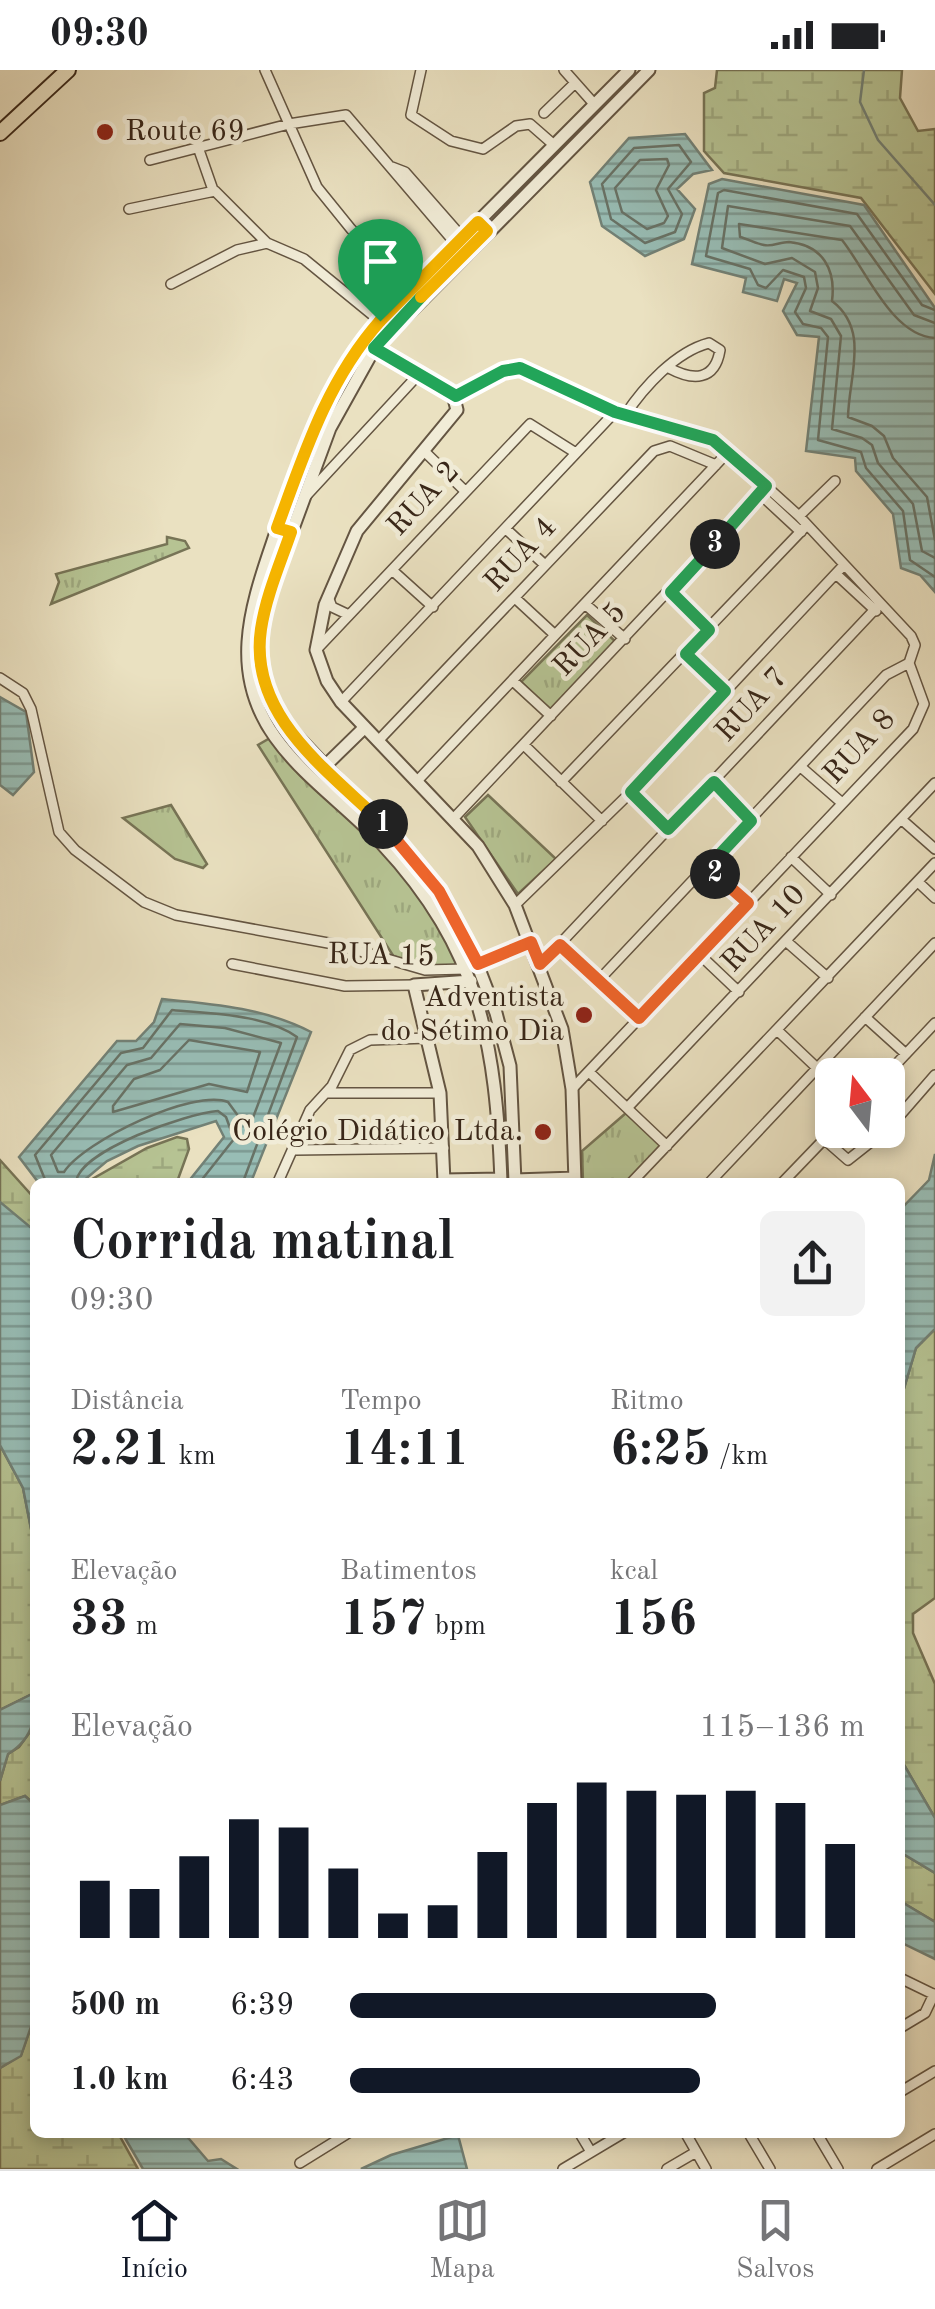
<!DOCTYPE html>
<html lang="pt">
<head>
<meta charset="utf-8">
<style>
	body { margin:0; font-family:"Old Standard TT",serif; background:#f2f2f2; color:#202124; height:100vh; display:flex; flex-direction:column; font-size:38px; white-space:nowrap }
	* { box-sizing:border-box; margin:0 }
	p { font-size:32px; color:#757577 }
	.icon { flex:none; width:55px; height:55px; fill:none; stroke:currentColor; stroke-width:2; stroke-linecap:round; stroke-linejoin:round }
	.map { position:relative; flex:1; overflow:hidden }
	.side { position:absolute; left:30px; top:1108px; width:875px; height:960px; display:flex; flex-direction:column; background:#fff; border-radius:15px; box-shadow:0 5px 15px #0003 }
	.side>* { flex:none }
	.needle { width:65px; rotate:344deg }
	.fabs { position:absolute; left:815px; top:988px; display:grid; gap:20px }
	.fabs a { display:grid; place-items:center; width:90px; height:90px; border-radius:15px; background:#fff; box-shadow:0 5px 15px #0003; font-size:50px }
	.pin { position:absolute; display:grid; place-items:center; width:85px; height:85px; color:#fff; margin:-102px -42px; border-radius:50% 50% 50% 0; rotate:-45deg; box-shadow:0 0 10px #0007 }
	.pin .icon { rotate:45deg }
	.km { position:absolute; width:50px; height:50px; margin:-25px; border-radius:50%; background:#222; color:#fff; font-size:28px; line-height:50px; text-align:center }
	.round { display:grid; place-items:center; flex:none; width:105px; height:105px; border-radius:15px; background:#f2f2f2 }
	.overview { display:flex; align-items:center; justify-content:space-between; height:170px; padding:0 40px }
	h1 { font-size:55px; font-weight:700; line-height:75px }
	.figures { display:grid; grid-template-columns:repeat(3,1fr); gap:15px; height:170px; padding:10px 40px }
	.figures div { display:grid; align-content:center }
	.figures b { font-size:50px; font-weight:700 }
	.figures small { font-size:28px; font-weight:400 }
	.figures p { font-size:28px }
	.chart { height:280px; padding:20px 40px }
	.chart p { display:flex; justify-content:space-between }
	.chart svg { width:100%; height:180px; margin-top:10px; stroke:#111827; stroke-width:6 }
	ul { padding:0 40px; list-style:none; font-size:32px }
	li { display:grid; grid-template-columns:160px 120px 1fr; align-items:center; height:75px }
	li i { height:25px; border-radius:12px; background:#111827 }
	.status { display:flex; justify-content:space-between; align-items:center; height:70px; padding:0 50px; background:#fff; direction:ltr }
	.status svg { height:28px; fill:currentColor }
	.tabs { display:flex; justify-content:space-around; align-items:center; height:140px; border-top:2px solid #e0e0e0; background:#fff; font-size:28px; color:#757577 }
	.tabs a { display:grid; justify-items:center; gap:5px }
	.tabs .selected { color:#111827 }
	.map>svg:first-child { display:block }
	.wetland { fill:url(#wetland-marsh); stroke:#777456; stroke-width:2.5 }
	.park { fill:url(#park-tufts); stroke:#777456; stroke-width:2.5 }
	.water { fill:url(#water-rules); stroke:#728176; stroke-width:2.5 }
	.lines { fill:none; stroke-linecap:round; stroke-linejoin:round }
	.shore { stroke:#687266; stroke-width:2.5 }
	.stream { stroke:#728176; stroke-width:2.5 }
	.minor-casing { stroke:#645542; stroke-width:12 }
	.tertiary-casing { stroke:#645542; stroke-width:15 }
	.primary-casing { stroke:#382618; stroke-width:18 }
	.minor { stroke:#f1ecd7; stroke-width:9 }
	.tertiary { stroke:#f1ecd7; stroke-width:11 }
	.primary { stroke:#eae1c1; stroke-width:14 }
	.split-1-casing { stroke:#fff; stroke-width:20 }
	.split-2-casing { stroke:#fff; stroke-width:20 }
	.split-3-casing { stroke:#fff; stroke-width:20 }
	.split-4-casing { stroke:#fff; stroke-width:20 }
	.split-5-casing { stroke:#fff; stroke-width:20 }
	.split-1 { stroke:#f5b400; stroke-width:12 }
	.split-2 { stroke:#f0652b; stroke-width:12 }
	.split-3 { stroke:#22a559; stroke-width:12 }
	.split-4 { stroke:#22a559; stroke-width:12 }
	.split-5 { stroke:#f5b400; stroke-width:12 }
	.poi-dot { fill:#8f2418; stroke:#f1ecd7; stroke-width:4 }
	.labels { text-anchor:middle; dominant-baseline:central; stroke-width:9; stroke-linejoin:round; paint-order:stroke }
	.poi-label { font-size:30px; fill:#382618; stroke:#f1ecd7; text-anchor:end }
	.street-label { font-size:30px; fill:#382618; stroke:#f1ecd7 }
</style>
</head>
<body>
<div class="status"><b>09:30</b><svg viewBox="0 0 49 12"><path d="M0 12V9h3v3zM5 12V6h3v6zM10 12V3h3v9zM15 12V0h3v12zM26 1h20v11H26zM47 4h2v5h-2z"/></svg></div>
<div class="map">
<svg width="935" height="2099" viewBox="0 0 935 2099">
	<defs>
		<pattern id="wetland-marsh" width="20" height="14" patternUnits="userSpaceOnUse" patternTransform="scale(2.5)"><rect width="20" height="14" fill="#b6c393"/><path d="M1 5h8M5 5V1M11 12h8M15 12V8" fill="none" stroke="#9da77e"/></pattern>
		<pattern id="park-tufts" width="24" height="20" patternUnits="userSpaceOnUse" patternTransform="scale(2.5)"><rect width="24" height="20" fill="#b6c393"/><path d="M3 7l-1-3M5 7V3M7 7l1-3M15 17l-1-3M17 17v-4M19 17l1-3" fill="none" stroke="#9da77e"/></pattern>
		<pattern id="water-rules" width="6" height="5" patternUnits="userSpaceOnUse" patternTransform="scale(2.5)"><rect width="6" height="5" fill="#98bdb5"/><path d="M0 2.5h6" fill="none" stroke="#7d9992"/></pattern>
	</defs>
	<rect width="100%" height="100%" fill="#eae1c1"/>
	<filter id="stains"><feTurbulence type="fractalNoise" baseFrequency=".002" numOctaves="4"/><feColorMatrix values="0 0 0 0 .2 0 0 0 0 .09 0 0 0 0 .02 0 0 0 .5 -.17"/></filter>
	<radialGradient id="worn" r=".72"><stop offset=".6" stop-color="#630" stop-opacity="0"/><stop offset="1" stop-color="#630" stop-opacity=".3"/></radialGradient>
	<path class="wetland" d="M717 0H902L900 28 918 61 935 59V224L861 128 724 103 704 81V23L715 18Z
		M177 1067 187 1069 189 1079 177 1112H87L147 1078Z
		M0 1090 35 1129V1364L0 1356Z
		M935 1259V1528L913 1544V1563L935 1614V1748L900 1688V1332L916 1278Z
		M0 1375 23 1418 35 1479 32 1624 0 1640Z
		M35 1655V1735L25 1726 0 1735V1711L8 1684 19 1677Z
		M900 1782 935 1803V1852L900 1831Z
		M35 1945V2062L118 2063 138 2099H0V1998L21 1985Z"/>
	<path class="park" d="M167 467 185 471 189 478 51 534 59 512 56 504 167 474Z
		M587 545 617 573 550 640 521 612Z
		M270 668C328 726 447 825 460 907L394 887 258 675Z
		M488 725 556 789 518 824 465 747Z
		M171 735 207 794 203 798 175 789 123 748Z
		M626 1043 662 1076 626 1112H583L582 1081Z"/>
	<path class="water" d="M685 64 712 100 693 104 677 119 695 139 684 169 645 186 602 156 590 112 629 68Z
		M722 109 864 135 935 238V522L920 505 901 498 893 444 856 401 855 388 806 381 819 267 797 265 783 241 797 213 784 209 777 231 743 222 746 208 692 194 709 114Z
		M0 627 26 642 34 702 13 725 0 715Z
		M162 929C214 934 265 938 311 962L251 1112H188L224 1067 216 1051 138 1076 107 1091 82 1112H38L19 1087 117 971H136L154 952Z
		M935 1084V1259L916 1278 900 1332V1140L929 1110Z
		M0 1132 35 1161V1479L23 1418 0 1375Z
		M35 1606C35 1639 39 1665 8 1684L0 1711V1640L32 1624Z
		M900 1688 935 1748V1803L900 1782Z
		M25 1726 35 1735V1945L21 1986 0 1998V1735Z
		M900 1831 935 1852V1889L900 1872Z
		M122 2063H184L208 2091 221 2089 237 2099H143Z
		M458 2065 467 2099H361L391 2085Z"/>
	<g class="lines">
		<path class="shore" d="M679 75 691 92 668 119 682 144 675 162 645 173 611 149 602 114 634 78Z
			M667 89 669 95 656 120 668 146 664 153 647 159 622 142 615 118 640 90Z
			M935 240 922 235 857 144 724 120 718 123 706 186 750 199 758 215 766 218 783 200 804 207 806 218 795 242 803 254 821 258 828 267 818 370 861 382 866 398 903 441 910 490 935 507
			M935 253 914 245 850 156 728 136 722 178 765 194 792 188 815 202 818 218 810 241 831 249 841 266 832 359 862 368 872 375 878 393 913 434 922 481 935 488
			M935 268C892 266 866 200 842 170L739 154 740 167C748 169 757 174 764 175 772 177 780 172 789 172 823 175 836 200 832 231 870 260 849 305 848 347L872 356 884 366 893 388 927 427 935 470
			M180 954 225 958 281 973 251 1053 244 1054 228 1032C194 1018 84 1071 64 1102H58L51 1085 127 995 151 988Z
			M189 970 260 982 247 1022 209 1014 113 1042V1036L134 1009 160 1000Z
			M46 1112 35 1085 121 983 143 978 172 940C211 944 265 944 297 967L243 1112
			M76 1112C80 1080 188 1043 218 1041L226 1047 234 1069 200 1112"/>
		<path class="stream" d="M864 0 860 32 878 70 935 135"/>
		<g class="minor-casing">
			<path id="minor" d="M265 0 317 117 351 159 411 218
				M421 0 411 45 451 71 483 79 516 56 530 54 554 75
				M564 0 595 35
				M544 43 574 14
				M199 80 213 120
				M150 90 289 54 346 45 456 174
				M392 97 405 102 462 167
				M129 139 215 121 267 173 304 189 380 251
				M171 214 237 180 267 173
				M456 325 503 301 520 299 615 342 718 373 799 446 911 566 915 575 909 593
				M625 345C644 317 675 282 709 273L720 280C715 311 693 311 669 298
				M425 382 465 421
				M760 424 801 462
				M306 426 419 304
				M799 446 835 411
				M506 459 545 495
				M392 500 433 537
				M836 504 876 541
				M671 522 709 559
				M328 527 332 537 349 545
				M515 528 555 565
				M585 534 625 569
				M318 578 530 354 576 383
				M686 583 725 621
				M0 608 23 623 31 639 59 762 75 780 144 832 176 845 339 875 425 900 466 899
				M513 611 551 646
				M341 632 615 342
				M378 671 654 381 670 376 716 395
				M524 675 602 751
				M802 698 842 733
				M419 709 729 381
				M561 712 807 455
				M714 713 751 751
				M631 722 668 759
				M454 748 766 417
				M901 749 935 779
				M791 787 831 825
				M707 798 748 833
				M918 812 935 828
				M515 835 631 722 843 496
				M787 872 828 908
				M560 875 639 948
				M699 884 739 922
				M232 894 345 916 414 915
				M541 894 879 535
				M599 910 886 605 909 593
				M865 947 906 984
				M777 960 817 998
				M589 1002 667 1076
				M886 1005 935 953
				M572 1019 913 659 924 634 909 593
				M326 1023H440
				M628 1037 935 713
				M888 1059 935 1005
				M824 1069 848 1090 886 1060
				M295 1080 444 1078
				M278 1112 310 1040 332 1016 350 980 370 970 428 968
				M632 1112 935 793
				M710 1112 935 873
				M783 1112 833 1060
				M900 1908 935 1925
				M900 1958 925 1943 934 1924
				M900 2022 935 2001
				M238 2062H254
				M579 2062 591 2082
				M685 2062 706 2099
				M748 2062 770 2099
				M816 2062 838 2099
				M300 2093 350 2062
				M563 2099 625 2062
				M667 2099 696 2082
				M877 2099 935 2064"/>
		</g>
		<g class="tertiary-casing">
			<path id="tertiary" d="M374 279 452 321 457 340 357 461 325 535 316 580 327 611 341 632 478 776 515 835 562 959 572 1019 575 1112
				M323 698 364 658
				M479 894 531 872
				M444 1110 501 1109
				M515 1110 575 1108
				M444 1112 440 1023 414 915 471 911
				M501 1112C496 974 480 879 382 774 348 737 304 708 275 667 230 604 249 541 272 474 293 412 312 349 347 293 377 247 420 210 459 171 516 114 573 57 629 0
				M515 1112 510 996 496 943 469 873 419 795 280 648 262 602 260 563 270 521 330 358 374 279 649 0"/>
		</g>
		<g class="primary-casing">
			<path id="primary" d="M0 63 68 0"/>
		</g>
		<use href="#minor" class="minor"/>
		<use href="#tertiary" class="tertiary"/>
		<use href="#primary" class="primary"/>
	</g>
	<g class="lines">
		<g class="split-1-casing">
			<path id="split-1" d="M380 251C327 311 304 384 277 458L291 462C280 494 266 526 261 559 248 646 328 700 383 754"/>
		</g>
		<g class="split-2-casing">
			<path id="split-2" d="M383 754 439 821 478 894 531 872 540 894 560 875 639 948 748 833 715 804"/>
		</g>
		<g class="split-3-casing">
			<path id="split-3" d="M715 804 707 798 751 751 714 712 668 759 631 722 725 621 686 584 709 560 671 522 715 474"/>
		</g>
		<g class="split-4-casing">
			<path id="split-4" d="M421 227 374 278 456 326 503 301 520 298 615 342 713 370 766 416 715 474"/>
		</g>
		<g class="split-5-casing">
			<path id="split-5" d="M380 251 478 152 487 161 421 227"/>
		</g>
		<use href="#split-1" class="split-1"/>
		<use href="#split-2" class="split-2"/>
		<use href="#split-3" class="split-3"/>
		<use href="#split-4" class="split-4"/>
		<use href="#split-5" class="split-5"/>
	</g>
	<g class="poi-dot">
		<circle cx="105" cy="62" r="10"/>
		<circle cx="584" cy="945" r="10"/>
		<circle cx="543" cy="1062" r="10"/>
	</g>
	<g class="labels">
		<g class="poi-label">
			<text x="125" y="62" text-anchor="start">Route 69</text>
			<text x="564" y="928">Adventista<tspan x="564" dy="34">do Sétimo Dia</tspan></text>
			<text x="523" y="1062">Colégio Didático Ltda.</text>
		</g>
		<g class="street-label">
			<text transform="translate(424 429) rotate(-47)">RUA 2</text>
			<text transform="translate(521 485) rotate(-47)">RUA 4</text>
			<text transform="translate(590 570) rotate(-46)">RUA 5</text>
			<text transform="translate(752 635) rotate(-47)">RUA 7</text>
			<text transform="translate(860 677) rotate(-47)">RUA 8</text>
			<text transform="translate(764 859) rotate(-47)">RUA 10</text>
			<text transform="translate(381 886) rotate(1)">RUA 15</text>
		</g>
	</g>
	<rect width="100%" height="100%" filter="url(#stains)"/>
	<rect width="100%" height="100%" fill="url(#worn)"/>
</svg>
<div class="fabs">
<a><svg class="needle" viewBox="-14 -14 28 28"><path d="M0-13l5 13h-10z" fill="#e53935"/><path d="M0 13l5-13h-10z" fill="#757577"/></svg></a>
</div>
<div class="pin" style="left:380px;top:251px;background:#1e9e55"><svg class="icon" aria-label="arrive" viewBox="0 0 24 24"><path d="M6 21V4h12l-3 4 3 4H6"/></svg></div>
<b class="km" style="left:383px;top:754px">1</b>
<b class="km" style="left:715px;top:804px">2</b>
<b class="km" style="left:715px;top:474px">3</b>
<section class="side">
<div class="overview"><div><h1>Corrida matinal</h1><p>09:30</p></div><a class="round"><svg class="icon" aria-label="share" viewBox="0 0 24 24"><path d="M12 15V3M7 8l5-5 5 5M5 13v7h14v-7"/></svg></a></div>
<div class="figures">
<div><p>Distância</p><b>2.21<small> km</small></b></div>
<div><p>Tempo</p><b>14:11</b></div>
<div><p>Ritmo</p><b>6:25<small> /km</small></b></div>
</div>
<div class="figures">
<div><p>Elevação</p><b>33<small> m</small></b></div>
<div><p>Batimentos</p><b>157<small> bpm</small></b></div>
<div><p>kcal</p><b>156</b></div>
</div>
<div class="chart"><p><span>Elevação</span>115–136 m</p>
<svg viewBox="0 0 160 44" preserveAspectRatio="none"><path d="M5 44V30M15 44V32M25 44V24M35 44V15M45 44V17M55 44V27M65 44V38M75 44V36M85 44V23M95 44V11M105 44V6M115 44V8M125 44V9M135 44V8M145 44V11M155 44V21"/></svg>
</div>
<ul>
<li><b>500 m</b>6:39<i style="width:71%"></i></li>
<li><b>1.0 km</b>6:43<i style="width:68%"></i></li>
</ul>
</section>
</div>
<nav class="tabs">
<a class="selected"><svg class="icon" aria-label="home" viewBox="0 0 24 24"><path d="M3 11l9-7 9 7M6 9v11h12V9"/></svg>Início</a>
<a><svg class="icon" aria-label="map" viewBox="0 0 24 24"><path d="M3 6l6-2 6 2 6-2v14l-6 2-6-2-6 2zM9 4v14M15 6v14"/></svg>Mapa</a>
<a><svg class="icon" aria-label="saved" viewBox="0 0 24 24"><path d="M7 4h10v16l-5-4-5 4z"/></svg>Salvos</a>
</nav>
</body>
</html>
